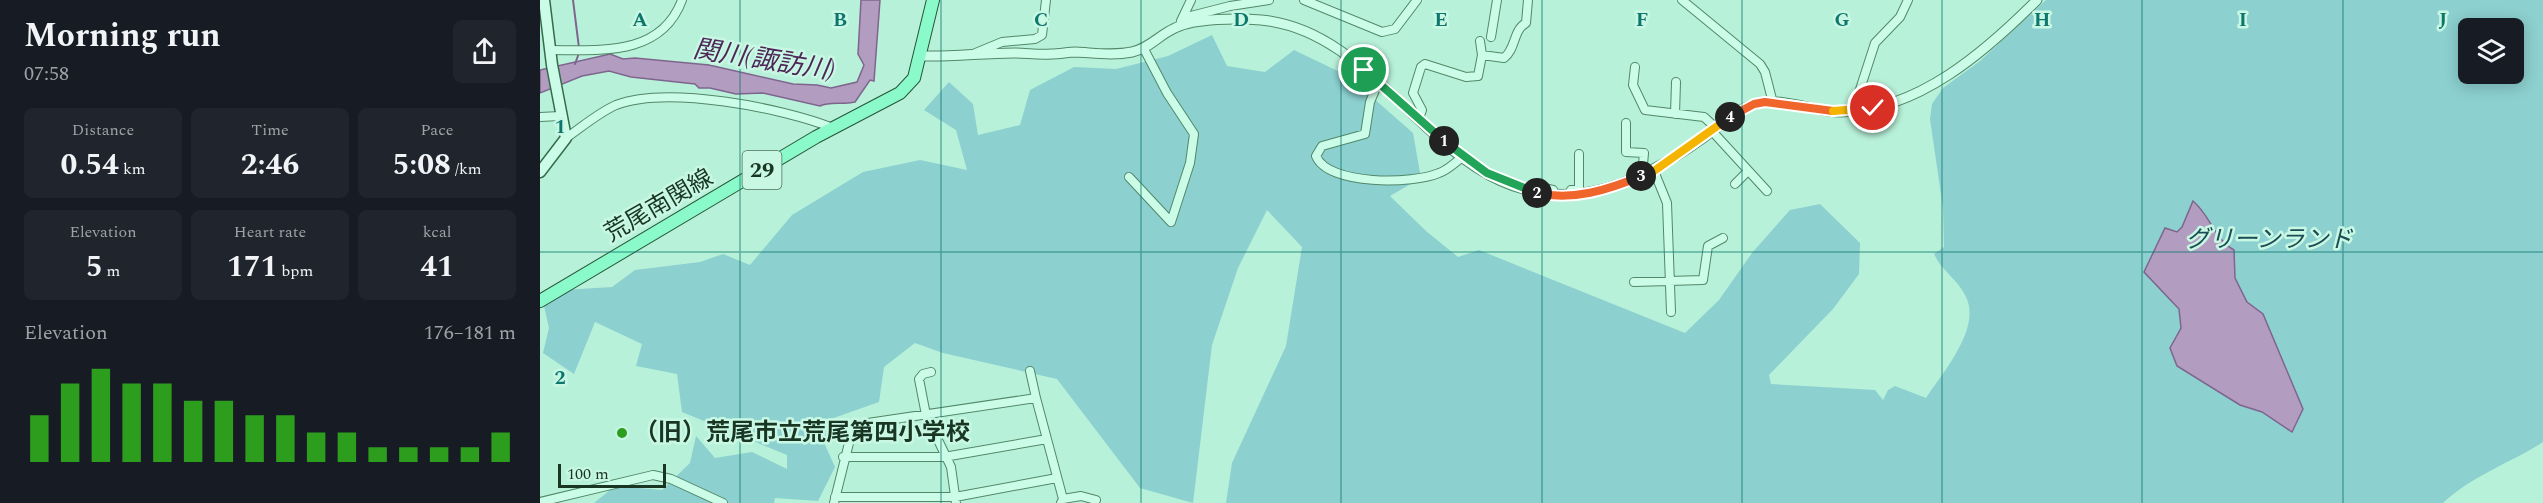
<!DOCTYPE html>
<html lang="en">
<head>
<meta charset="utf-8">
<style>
	body { margin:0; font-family:Spectral,"Noto Sans JP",serif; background:#20242c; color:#f1f3f6; height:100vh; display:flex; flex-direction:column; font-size:22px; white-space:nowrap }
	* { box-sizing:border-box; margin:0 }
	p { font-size:20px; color:#9ea1a6 }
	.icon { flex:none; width:33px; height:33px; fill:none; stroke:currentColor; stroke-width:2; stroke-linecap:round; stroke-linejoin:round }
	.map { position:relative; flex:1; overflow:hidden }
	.side { display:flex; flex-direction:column; background:#171b24; width:540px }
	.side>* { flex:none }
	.fabs { position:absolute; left:1918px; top:18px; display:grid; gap:12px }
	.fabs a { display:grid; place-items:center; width:66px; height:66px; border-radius:9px; background:#171b24; box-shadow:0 3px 15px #0003; font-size:30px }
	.scale { position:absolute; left:18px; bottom:15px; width:108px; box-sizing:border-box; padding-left:6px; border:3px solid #193623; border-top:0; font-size:16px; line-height:21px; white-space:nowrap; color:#193623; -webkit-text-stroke:4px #c8f8e4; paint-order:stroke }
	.pin { position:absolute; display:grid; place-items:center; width:51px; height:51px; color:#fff; margin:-26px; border:3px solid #fff; border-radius:50%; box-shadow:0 2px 6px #0007 }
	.km { position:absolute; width:30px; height:30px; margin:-15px; border-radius:50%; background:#222; color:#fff; font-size:16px; line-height:30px; text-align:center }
	.round { display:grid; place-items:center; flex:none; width:63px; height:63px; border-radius:9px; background:#20242c }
	.summary { display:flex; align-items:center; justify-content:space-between; height:102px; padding:0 24px }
	h1 { font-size:33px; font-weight:700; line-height:45px }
	.stats { display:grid; grid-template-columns:repeat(3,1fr); gap:9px; height:102px; padding:6px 24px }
	.stats div { display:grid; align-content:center; border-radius:9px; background:#20242c; text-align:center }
	.stats b { font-size:30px; font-weight:700 }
	.stats small { font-size:16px; font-weight:400 }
	.stats p { font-size:16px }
	.chart { height:168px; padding:12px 24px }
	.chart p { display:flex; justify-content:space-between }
	.chart svg { width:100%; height:108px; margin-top:6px; stroke:#2d9d1d; stroke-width:6 }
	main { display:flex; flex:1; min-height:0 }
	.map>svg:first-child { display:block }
	.green { fill:#8cd0cf; fill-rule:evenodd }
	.water { fill:#b29dc1; stroke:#7f658e; stroke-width:1.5 }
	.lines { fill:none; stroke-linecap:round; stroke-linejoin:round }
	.stream { stroke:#7f658e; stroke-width:2 }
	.minor-casing { stroke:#528868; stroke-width:10 }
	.tertiary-casing { stroke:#528868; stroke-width:11 }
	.secondary-casing { stroke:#366a49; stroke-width:13 }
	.primary-casing { stroke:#275537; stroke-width:14 }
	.minor { stroke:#cbfce8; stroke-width:8 }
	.tertiary { stroke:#cbfce8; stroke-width:9 }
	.secondary { stroke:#cbfce8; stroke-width:10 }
	.primary { stroke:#8afaca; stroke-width:12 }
	.split-1-casing { stroke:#fff; stroke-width:12 }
	.split-2-casing { stroke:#fff; stroke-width:12 }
	.split-3-casing { stroke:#fff; stroke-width:12 }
	.split-4-casing { stroke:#fff; stroke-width:12 }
	.split-5-casing { stroke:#fff; stroke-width:12 }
	.split-6-casing { stroke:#fff; stroke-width:12 }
	.split-1 { stroke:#22a559; stroke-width:8 }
	.split-2 { stroke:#22a559; stroke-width:8 }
	.split-3 { stroke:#f0652b; stroke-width:8 }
	.split-4 { stroke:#f5b400; stroke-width:8 }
	.split-5 { stroke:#f0652b; stroke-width:8 }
	.split-6 { stroke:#f5b400; stroke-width:8 }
	.grid { fill:none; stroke:#0f766e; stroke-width:1.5; stroke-opacity:0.55 }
	.poi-dot { fill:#2d9d1d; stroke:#c8f8e4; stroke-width:2 }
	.labels { text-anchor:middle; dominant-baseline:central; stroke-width:5; stroke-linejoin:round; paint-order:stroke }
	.shield { fill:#c8f8e4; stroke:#4e705d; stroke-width:1.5 }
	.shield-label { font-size:22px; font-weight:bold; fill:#193623 }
	.street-label { font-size:24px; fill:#193623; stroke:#c8f8e4 }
	.park-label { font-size:24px; font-style:italic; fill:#1d4d54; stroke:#c8f8e4 }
	.poi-label { font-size:24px; font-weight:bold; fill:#193623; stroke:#c8f8e4; text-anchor:start }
	.water-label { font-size:26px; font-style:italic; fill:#4e2657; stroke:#c8f8e4 }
	.grid-label { font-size:20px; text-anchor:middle; font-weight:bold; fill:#0f766e; stroke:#c8f8e4; stroke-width:5; stroke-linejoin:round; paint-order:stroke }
</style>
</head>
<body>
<main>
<section class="side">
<div class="summary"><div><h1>Morning run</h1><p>07:58</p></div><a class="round"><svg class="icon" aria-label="share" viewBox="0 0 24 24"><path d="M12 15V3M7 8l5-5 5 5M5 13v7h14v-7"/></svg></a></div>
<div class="stats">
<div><p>Distance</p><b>0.54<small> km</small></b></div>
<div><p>Time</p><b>2:46</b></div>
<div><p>Pace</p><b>5:08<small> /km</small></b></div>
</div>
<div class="stats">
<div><p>Elevation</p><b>5<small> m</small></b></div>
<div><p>Heart rate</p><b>171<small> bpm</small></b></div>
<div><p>kcal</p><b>41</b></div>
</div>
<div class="chart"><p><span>Elevation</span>176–181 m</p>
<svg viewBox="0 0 160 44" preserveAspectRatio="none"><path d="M5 44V25M15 44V12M25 44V6M35 44V12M45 44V12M55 44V19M65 44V19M75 44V25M85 44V25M95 44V32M105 44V32M115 44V38M125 44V38M135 44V38M145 44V38M155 44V32"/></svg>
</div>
</section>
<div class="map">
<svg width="2003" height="503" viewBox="0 0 2003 503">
	<rect width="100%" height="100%" fill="#b8f1d9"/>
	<path class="green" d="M1506 0H2003V442C1970 463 1931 476 1903 503H686L692 463 746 346 762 247 727 210 698 268 672 345 653 503 600 488 517 379 403 353 375 343 344 367 339 402 288 420 285 445 295 467 278 501 235 498 234 503H54L75 486 122 490 150 463 156 436 175 458 212 452 247 469V455L142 412 137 374 96 366 102 344 55 322 34 374 3 353 9 328 4 306 23 290 72 287 95 270 160 262 183 254 210 265 252 215 323 172 380 160 427 170 416 130 384 110 409 82 433 104 438 135 480 125 490 90 534 67 576 69 628 56 672 35 687 66 725 72 754 50 808 76 873 133 881 178 850 196 886 231 918 257 939 250 1145 333 1179 300 1212 253 1250 210 1280 204 1320 243 1319 274 1293 309 1229 375 1231 384 1335 390 1343 400 1348 390 1355 386 1386 398C1403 372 1443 327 1425 295 1417 279 1401 270 1394 254L1404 247 1403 208 1390 119 1392 104 1403 88 1440 61ZM1929 28H1974V74H1929Z"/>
	<path class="water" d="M321 0H340L334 81 330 80 315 102C302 105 290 101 280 106L223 93 196 94 170 88H159L155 84 91 77 69 71 42 76 0 93V70L70 54 83 59 95 58 169 65 253 84 277 85 291 88 317 82 324 65 318 54Z
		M1653 201C1670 215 1675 240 1694 250L1695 278 1707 302 1723 314 1763 409 1752 432 1722 412 1700 405 1637 366 1630 348 1641 328 1639 309 1604 272 1625 228 1637 232 1642 227Z"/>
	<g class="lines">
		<path class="stream" d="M33 0 39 48
			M35 64 39 53"/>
		<g class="minor-casing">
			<path id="minor" d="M764 0 842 32 855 29 877 0
				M1142 0 1220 64 1225 72 1233 103
				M643 18 690 6 729 0
				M641 21 651 0
				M951 37 957 0
				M940 41 942 55
				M10 50C59 50 121 57 142 0
				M433 54 462 42 495 39 502 35 506 0
				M1095 67 1093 85 1105 110 1164 117 1176 128
				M838 83 830 102 825 134 782 146 776 156C788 186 874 184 899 173 908 170 915 162 923 157
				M1313 111 1335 43 1360 17 1368 0
				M1135 114 1136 82
				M0 117 20 116
				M879 118 882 110 873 93 881 67 885 64 926 77 938 76 942 55 964 58C976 49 973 30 986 23L988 0
				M1086 123V152L1104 153 1102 176
				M1172 131 1227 191
				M26 138C42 127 58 113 76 105 127 85 242 108 293 128
				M1114 171 1127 203 1131 312
				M589 177 631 222 650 163 654 134 627 93 604 49
				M1195 184 1208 171
				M1031 190H1039V154
				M992 192 995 186 1013 190
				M1094 282 1163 280 1168 246 1183 238
				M490 371 496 398
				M391 372 383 374 379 379 386 415 411 467 416 503
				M303 457H404L507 439
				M295 497H415L517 478
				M523 499 541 496 556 500
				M0 502 113 475 131 479 183 503
				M294 503 312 431 328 423 496 398 523 499 521 503"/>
		</g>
		<g class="tertiary-casing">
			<path id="tertiary" d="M381 56C412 57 443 53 474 53 486 53 499 55 511 54 520 54 528 52 536 52 555 53 573 56 592 52 610 48 619 35 635 28 654 18 700 18 721 20 822 29 875 142 961 181 1034 214 1103 181 1163 138 1179 126 1195 110 1215 104 1242 96 1273 112 1301 112 1378 111 1446 51 1497 0"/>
		</g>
		<g class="secondary-casing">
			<path id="secondary" d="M0 172 26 138 12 65 4 0"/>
		</g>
		<g class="primary-casing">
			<path id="primary" d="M0 301 276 137 360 93 374 78 393 0"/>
		</g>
		<use href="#minor" class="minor"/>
		<use href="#tertiary" class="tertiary"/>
		<use href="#secondary" class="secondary"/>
		<use href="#primary" class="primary"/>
	</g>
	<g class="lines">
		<g class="split-1-casing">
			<path id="split-1" d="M824 70 904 141"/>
		</g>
		<g class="split-2-casing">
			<path id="split-2" d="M904 141 947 173 997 193"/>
		</g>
		<g class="split-3-casing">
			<path id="split-3" d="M997 193C1033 201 1068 190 1101 176"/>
		</g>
		<g class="split-4-casing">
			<path id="split-4" d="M1101 176 1114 171 1190 117"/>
		</g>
		<g class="split-5-casing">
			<path id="split-5" d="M1190 117 1214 104 1225 102 1293 111"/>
		</g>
		<g class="split-6-casing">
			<path id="split-6" d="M1293 111 1333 108"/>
		</g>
		<use href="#split-1" class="split-1"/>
		<use href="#split-2" class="split-2"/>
		<use href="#split-3" class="split-3"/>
		<use href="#split-4" class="split-4"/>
		<use href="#split-5" class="split-5"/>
		<use href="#split-6" class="split-6"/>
	</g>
	<path class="grid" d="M200 0V503M401 0V503M601 0V503M801 0V503M1002 0V503M1202 0V503M1402 0V503M1602 0V503M1803 0V503M0 252H2003"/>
	<circle class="poi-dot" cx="82" cy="433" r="6"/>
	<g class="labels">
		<rect class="shield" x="202.5" y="151" width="39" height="38" rx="4.5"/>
		<g class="shield-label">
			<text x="222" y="170">29</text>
		</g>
		<g class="street-label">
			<text transform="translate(119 206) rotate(-30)">荒尾南関線</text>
		</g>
		<g class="park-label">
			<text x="1729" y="240">グリーンランド</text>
		</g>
		<g class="poi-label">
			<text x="94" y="433">（旧）荒尾市立荒尾第四小学校</text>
		</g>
		<g class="water-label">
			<text transform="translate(224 60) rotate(9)">関川(諏訪川)</text>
		</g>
	</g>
	<g class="grid-label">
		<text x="100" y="26">A</text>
		<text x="300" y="26">B</text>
		<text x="501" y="26">C</text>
		<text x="701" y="26">D</text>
		<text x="901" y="26">E</text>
		<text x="1102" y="26">F</text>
		<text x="1302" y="26">G</text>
		<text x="1502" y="26">H</text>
		<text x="1703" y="26">I</text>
		<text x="1903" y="26">J</text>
		<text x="20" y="133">1</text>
		<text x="20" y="384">2</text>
	</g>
</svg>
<div class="fabs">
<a><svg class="icon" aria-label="layers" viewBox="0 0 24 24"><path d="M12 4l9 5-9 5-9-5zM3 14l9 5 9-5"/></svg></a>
</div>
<div class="scale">100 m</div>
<div class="pin" style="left:824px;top:70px;background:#1e9e55"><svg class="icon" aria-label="arrive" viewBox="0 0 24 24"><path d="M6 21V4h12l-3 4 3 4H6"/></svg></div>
<div class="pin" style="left:1333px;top:108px;background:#d93025"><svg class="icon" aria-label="check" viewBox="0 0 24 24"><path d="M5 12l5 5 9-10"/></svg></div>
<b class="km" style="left:904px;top:141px">1</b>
<b class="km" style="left:997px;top:193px">2</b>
<b class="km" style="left:1101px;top:176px">3</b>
<b class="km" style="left:1190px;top:117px">4</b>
</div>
</main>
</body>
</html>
